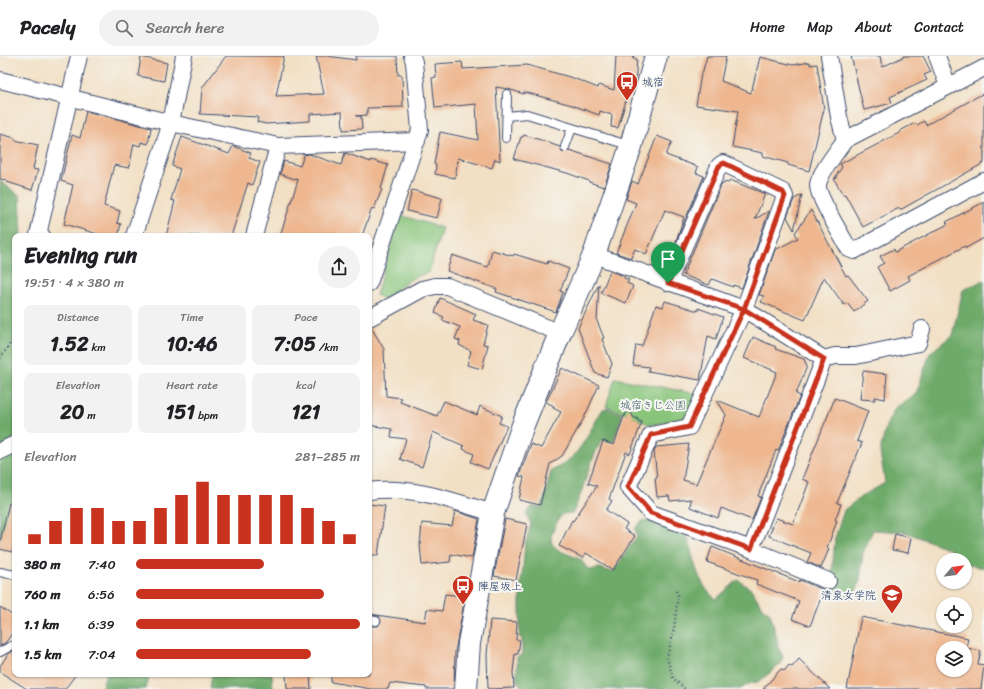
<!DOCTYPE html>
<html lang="en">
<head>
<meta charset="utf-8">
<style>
	body { margin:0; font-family:Sriracha,"Klee One",sans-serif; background:#f2f2f2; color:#202124; height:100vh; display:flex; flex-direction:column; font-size:15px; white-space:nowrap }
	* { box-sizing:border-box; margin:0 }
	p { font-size:13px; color:#757577 }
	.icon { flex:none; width:22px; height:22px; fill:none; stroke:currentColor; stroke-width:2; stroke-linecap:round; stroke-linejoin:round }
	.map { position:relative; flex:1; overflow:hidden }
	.drawer { position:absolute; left:12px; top:177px; width:360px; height:444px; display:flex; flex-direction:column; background:#fff; border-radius:8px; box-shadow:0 1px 3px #0004 }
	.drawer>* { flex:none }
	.needle { width:26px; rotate:61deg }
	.buttons { position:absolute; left:936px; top:497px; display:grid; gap:8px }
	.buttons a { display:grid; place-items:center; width:36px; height:36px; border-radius:50%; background:#fff; box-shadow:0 1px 3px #0004; font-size:20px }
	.pin { position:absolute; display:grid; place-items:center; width:34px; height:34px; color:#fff; margin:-41px -17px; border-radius:50% 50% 50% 0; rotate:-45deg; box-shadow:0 0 4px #0007 }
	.pin .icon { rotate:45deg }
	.round { display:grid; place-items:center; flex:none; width:42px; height:42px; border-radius:21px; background:#f2f2f2 }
	.summary { display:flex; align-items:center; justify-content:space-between; height:68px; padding:0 12px }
	h1 { font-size:22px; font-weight:700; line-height:30px }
	.figures { display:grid; grid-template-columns:repeat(3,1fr); gap:6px; height:68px; padding:4px 12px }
	.figures div { display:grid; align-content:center; border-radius:8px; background:#f2f2f2; text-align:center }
	.figures b { font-size:20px; font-weight:700 }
	.figures small { font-size:11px; font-weight:400 }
	.figures p { font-size:11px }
	.chart { height:112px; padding:8px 12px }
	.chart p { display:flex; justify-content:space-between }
	.chart svg { width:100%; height:72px; margin-top:4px; stroke:#c8321e; stroke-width:6 }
	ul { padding:0 12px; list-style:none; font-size:13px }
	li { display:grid; grid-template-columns:64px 48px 1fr; align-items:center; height:30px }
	li i { height:10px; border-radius:5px; background:#c8321e }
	header { display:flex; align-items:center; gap:24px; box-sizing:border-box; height:56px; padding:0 20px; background:#fff; border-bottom:1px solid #e0e0e0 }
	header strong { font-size:19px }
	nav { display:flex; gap:22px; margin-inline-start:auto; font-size:14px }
	.search { width:280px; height:36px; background:#f2f2f2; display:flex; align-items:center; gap:10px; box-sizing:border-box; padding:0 14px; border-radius:22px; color:#757577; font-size:15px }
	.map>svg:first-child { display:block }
	.green { fill:#88c479; stroke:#527a6c }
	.forest { fill:#6eaa69; stroke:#446c64 }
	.building { fill:#eeb790; fill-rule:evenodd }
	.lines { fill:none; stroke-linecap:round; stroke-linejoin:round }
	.lane-casing { stroke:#3b4a6d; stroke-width:10 }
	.street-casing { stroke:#3b4a6d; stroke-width:18 }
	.secondary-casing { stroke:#3b4a6d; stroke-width:24 }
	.path { stroke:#3b4a6d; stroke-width:2.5; stroke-dasharray:1 3; stroke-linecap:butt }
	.lane { stroke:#fff; stroke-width:8 }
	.street { stroke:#fff; stroke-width:16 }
	.secondary { stroke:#fff; stroke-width:22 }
	.route-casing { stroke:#fff; stroke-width:8 }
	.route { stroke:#c8321e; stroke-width:5 }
	.labels { text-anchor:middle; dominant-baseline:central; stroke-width:4; stroke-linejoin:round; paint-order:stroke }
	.poi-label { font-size:11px; fill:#1b2f5e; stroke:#f6f6f2; text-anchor:start }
	.park-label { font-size:11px; fill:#3c5c66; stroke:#f6f6f2 }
</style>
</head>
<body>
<header>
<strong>Pacely</strong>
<div class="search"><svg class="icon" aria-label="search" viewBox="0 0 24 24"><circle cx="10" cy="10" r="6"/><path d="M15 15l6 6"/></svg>Search here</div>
<nav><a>Home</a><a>Map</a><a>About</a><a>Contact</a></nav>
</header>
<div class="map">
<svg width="984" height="633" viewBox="0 0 984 633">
	<rect width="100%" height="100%" fill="#f6f6f2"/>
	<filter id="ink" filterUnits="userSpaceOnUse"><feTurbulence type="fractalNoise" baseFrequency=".025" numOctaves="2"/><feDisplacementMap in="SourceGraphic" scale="8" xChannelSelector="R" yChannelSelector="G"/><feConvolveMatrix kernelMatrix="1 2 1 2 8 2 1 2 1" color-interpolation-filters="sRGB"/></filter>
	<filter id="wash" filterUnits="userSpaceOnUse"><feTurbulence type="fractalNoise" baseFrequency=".012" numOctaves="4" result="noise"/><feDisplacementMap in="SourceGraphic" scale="16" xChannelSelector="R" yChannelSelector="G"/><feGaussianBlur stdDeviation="0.9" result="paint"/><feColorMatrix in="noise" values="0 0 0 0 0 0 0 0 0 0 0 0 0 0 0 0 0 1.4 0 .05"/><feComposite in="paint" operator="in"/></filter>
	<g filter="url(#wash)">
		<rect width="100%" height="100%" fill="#f2e0c5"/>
		<path class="green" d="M400 159 442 172 429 216 411 223 384 243 376 239Z
			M615 322 697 338 689 357 683 363 651 369 606 350Z"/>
		<path class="forest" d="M0 125 20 140 22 180H15V482L0 481Z
			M984 224V512L965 508V504H951L950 493 905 476 873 474 863 497 860 525 854 540 839 541 830 539 835 482 844 454 862 440 885 427 880 396 886 370 895 352 916 338 930 297 952 279 963 234Z
			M607 352 621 358 622 360 613 386 602 384C589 406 584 433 573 457L562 458C558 464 555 470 552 477 546 494 568 497 580 503 583 505 584 510 590 514L599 512 613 516 637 480 635 472 642 465 647 464 671 474 687 479C693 500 697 529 716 543L738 524 752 534 762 551 770 557 777 582 778 591 783 601 781 608 758 626 751 627 740 633H523L517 624V601L522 600V582L519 581 520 567V530L522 519 525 488 531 468 526 458 532 451H542L551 415C556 412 561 410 565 407 583 394 592 370 603 353Z
			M106 618H150L146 633H101Z
			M212 618H272L273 633H210Z"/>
		<g id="blocks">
			<path class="building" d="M226 0H284L276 40 324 38 316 0H327L356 4V0H397L398 19H402L403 51 367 52V59L356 60H361L362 73 343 74 342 56 310 58V65L266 68 257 66 258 61 200 58 202 32Z
				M616 0H634L633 3H637L635 29 631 27 618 72 611 71 612 59 600 55 599 59 572 49 524 36V38L508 33 496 31 500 105 495 103 492 112 458 102 455 122 435 118 436 109 434 108 440 76 478 84 476 48 435 52 432 22 436 21 435 8 462 6 463 13 527 9 573 22 598 32 599 29 614 34Z
				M707 0H726L721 25 751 37 760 1 793 9 810 6V9L817 8 824 53 809 115 788 109V107L763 100V97L732 91 738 55 696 49 701 18H702Z
				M851 0H880L882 11 905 0H923L931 16 924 19 927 24 890 41 892 47 864 54Z
				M141 1 167 7 164 25 138 20Z
				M984 37V107L900 154 899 152 863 171 845 138 843 139 834 123 837 122H835L842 111 840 108 901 76 900 75 915 67 917 69 924 65 926 69Z
				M86 55 151 72 148 88 141 86 140 90 134 88 129 112 114 109 104 150 120 155 117 167 121 168 118 180H104L64 168 73 129 61 125 72 79 80 82Z
				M0 78 15 82V84L38 89 33 113 38 114 32 134 7 126V124L0 123Z
				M524 79 551 87V88L560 91 561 94 563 96 569 94 612 108 604 131 589 126V125L567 117 514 103 521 81H523Z
				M657 80 672 86 666 99 698 111 696 117 704 120 676 185 684 161 665 154 646 198 635 193 631 202 616 197 636 147 626 143 632 125 638 128Z
				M182 81 229 98 233 90 251 97 249 102 260 106 252 129 248 127 231 180H166L175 145 171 144 180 113 172 110Z
				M345 97 371 106V104L388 109 381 133H382L374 153 372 152 362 180H280L298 124 280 118 284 105 300 110 304 99 309 98 341 109Z
				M730 124 765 138 755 163 769 155 742 232 733 229V231L712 223 709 229 683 219 722 127 724 128 725 126 728 127Z
				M412 134 442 142 437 162 407 155Z
				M802 139 794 174 787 161 794 143Z
				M984 146V182L966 192 965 190 908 220 910 224 890 235 877 211 884 207 880 200 894 193 895 196 948 168 946 166Z
				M811 154 846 220 848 219 868 245 854 256 847 247 844 249 824 221 805 264 761 246 764 240 759 239 775 194 798 182 795 177Z
				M492 194 513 200 514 198 547 208 548 205 569 213 560 235 563 236 556 256 496 236 497 233 447 215 452 199 488 211Z
				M610 215 624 220V222L629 224 627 227 633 230 626 247 601 237Z
				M599 228 597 265 604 282 602 283 612 308 607 321 595 317 578 272Z
				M440 242 476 258 473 264 488 269 483 288 488 289 482 313 467 309 471 295 459 289 460 285 455 283 460 271 442 264 444 261 435 257Z
				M665 245 698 255V252L723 261 716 283 708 280 700 324 648 315 649 311 633 309 636 289 642 290 656 249 663 251Z
				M369 271H371L384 293 386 340 401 342 400 346 437 360 444 345 477 359 480 350 502 360 499 367 507 370 488 413 471 406 474 398 463 393 464 390 433 376 422 411 400 403 406 383 391 381 392 373 369 369Z
				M753 281 776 291 775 293 804 303 807 310 796 338 800 340 778 395 776 394 758 440 761 441 752 464 721 452 718 462 690 451 691 443 670 445 669 440 657 441 655 422H657L654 395 656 391 689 388 683 424 696 428 726 359 717 344 759 361 777 316 744 302Z
				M562 312 599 329 584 362 562 400 550 408 540 449 519 444 524 421 519 420 531 388 541 392 561 356 553 352 554 350 546 346Z
				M863 315 887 318 885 343 875 341V344L860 343Z
				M835 342 868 355 857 385 862 387 837 447 841 448 835 464 837 465 827 492 829 493 821 512 807 506 811 497 769 480 776 462 793 468 809 426 802 423Z
				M629 351 633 361 638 363V365L642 366 630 398 626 396 609 443 612 445 606 454 627 468 624 473 635 480 613 514 586 497 583 502 559 490 572 464 573 465 597 430 588 427 603 385 614 389 624 360H625Z
				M9 447 15 448V485L12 496 0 493V486Z
				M369 448 385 450 378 499H369Z
				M455 455 479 463 472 502 451 498 450 506 422 509 420 489 422 467 452 470Z
				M505 463 527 468 516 524 494 520Z
				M895 478 911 482 908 497 892 494Z
				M712 491 799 526 800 524 824 534 810 570 792 563 799 545 756 528 757 524 707 506Z
				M445 538 462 540 461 546 464 547 455 596 454 633H426V631L390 627 388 633H371L331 626V618H369V570H378L381 565 379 560 369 558 425 566 427 553 442 555Z
				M0 551 15 561V573L6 586 0 590Z
				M861 561 968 582 966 592 981 595 978 608 984 609 981 633H847ZM943 592H965V614H943Z
				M490 564 517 566 516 584H520L518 598H515L513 616 514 632 488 633 487 599Z
				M15 594V618H76L65 633H27L0 616V610L8 598Z
				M799 603 830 633H763L781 613 784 615 789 609 792 611Z
				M286 618H310L311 633H287Z"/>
		</g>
	</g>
	<g filter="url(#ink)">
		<use href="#blocks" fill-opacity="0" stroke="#3b4a6d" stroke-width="1"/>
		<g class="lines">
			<g class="lane-casing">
				<path id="lane" d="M507 60 527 58 631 90
					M506 82 507 38
					M565 91 572 72
					M0 516 15 519
					M369 564 376 565
					M0 596 11 590"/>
			</g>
			<g class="street-casing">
				<path id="street" d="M829 0 839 61 845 84C838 94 819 118 818 129 817 140 842 180 849 193L854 195 984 125
					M937 0 948 30
					M0 24 171 67 278 90 417 85
					M845 84 984 12
					M42 180 38 179 79 0
					M134 180 171 67 184 0
					M254 180 278 90
					M594 199 744 253 689 371 651 379 628 431 651 457 751 493 828 525
					M369 227 420 74 414 6 412 0
					M668 227 719 110 723 107 783 136 785 140 744 253 824 303 835 300H856L918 287 922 273
					M369 262 422 233 435 230H447L560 277
					M0 395 15 388
					M369 435C411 429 453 445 493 457
					M751 493 824 303"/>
			</g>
			<g class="secondary-casing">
				<path id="secondary" d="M466 633 469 587 493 457 523 369 560 277 594 199 631 90 656 0"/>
			</g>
			<path class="path" d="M0 302 15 281
				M676 535 678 539 674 573 667 602 673 622 685 633"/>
			<use href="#lane" class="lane"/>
			<use href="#street" class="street"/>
			<use href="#secondary" class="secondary"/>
		</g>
	</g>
	<g class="lines" filter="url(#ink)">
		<g class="route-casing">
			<path id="route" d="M668 227 744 253 824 303 751 493 651 457 628 431 651 379 689 371 744 253 785 140 783 136 724 107 719 110 668 227"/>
		</g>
		<use href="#route" class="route"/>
	</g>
	<defs>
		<g id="bus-pin" transform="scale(1.15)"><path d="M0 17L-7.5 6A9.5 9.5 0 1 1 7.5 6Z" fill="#c8321e" stroke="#f6f6f2"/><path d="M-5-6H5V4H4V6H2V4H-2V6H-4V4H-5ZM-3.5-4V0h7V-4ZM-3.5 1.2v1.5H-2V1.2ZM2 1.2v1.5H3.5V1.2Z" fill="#fff"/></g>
		<g id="school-pin" transform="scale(1.15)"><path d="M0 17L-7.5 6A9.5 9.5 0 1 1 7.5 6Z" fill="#c8321e" stroke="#f6f6f2"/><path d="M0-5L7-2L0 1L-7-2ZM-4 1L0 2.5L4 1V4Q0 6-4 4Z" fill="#fff"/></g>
	</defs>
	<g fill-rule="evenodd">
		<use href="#bus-pin" x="627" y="26"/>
		<use href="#bus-pin" x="463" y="530"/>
		<use href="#school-pin" x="892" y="539"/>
	</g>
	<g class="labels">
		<g class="poi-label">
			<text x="642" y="26">城宿</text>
			<text x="478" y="530">陣屋坂上</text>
			<text x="876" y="539" text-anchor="end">清泉女学院</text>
		</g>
		<g class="park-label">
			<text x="653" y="349">城宿きじ公園</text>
		</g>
	</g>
</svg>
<div class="buttons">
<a><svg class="needle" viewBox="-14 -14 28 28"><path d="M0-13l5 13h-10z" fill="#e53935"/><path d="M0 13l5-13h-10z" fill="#757577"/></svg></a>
<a><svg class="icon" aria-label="locate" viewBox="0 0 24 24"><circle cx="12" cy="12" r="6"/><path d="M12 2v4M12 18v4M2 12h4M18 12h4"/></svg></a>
<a><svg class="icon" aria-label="layers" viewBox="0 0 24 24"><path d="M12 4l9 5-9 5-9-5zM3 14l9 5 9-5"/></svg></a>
</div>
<div class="pin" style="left:668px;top:227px;background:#1e9e55"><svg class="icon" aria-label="arrive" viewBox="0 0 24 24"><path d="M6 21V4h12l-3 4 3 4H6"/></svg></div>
<section class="drawer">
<div class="summary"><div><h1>Evening run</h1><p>19:51 · 4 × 380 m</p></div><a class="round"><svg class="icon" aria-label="share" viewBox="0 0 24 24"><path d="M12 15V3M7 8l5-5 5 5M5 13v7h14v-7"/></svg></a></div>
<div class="figures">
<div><p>Distance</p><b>1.52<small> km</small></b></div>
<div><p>Time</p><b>10:46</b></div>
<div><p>Pace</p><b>7:05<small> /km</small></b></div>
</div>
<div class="figures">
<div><p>Elevation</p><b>20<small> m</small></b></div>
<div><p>Heart rate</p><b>151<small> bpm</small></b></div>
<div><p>kcal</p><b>121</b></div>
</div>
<div class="chart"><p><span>Elevation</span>281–285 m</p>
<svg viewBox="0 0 160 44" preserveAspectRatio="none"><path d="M5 44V38M15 44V30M25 44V22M35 44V22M45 44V30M55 44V30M65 44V22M75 44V14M85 44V6M95 44V14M105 44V14M115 44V14M125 44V14M135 44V22M145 44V30M155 44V38"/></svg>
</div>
<ul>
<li><b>380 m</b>7:40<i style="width:57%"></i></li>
<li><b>760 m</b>6:56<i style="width:84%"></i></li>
<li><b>1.1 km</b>6:39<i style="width:100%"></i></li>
<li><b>1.5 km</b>7:04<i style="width:78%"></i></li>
</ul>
</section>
</div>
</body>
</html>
